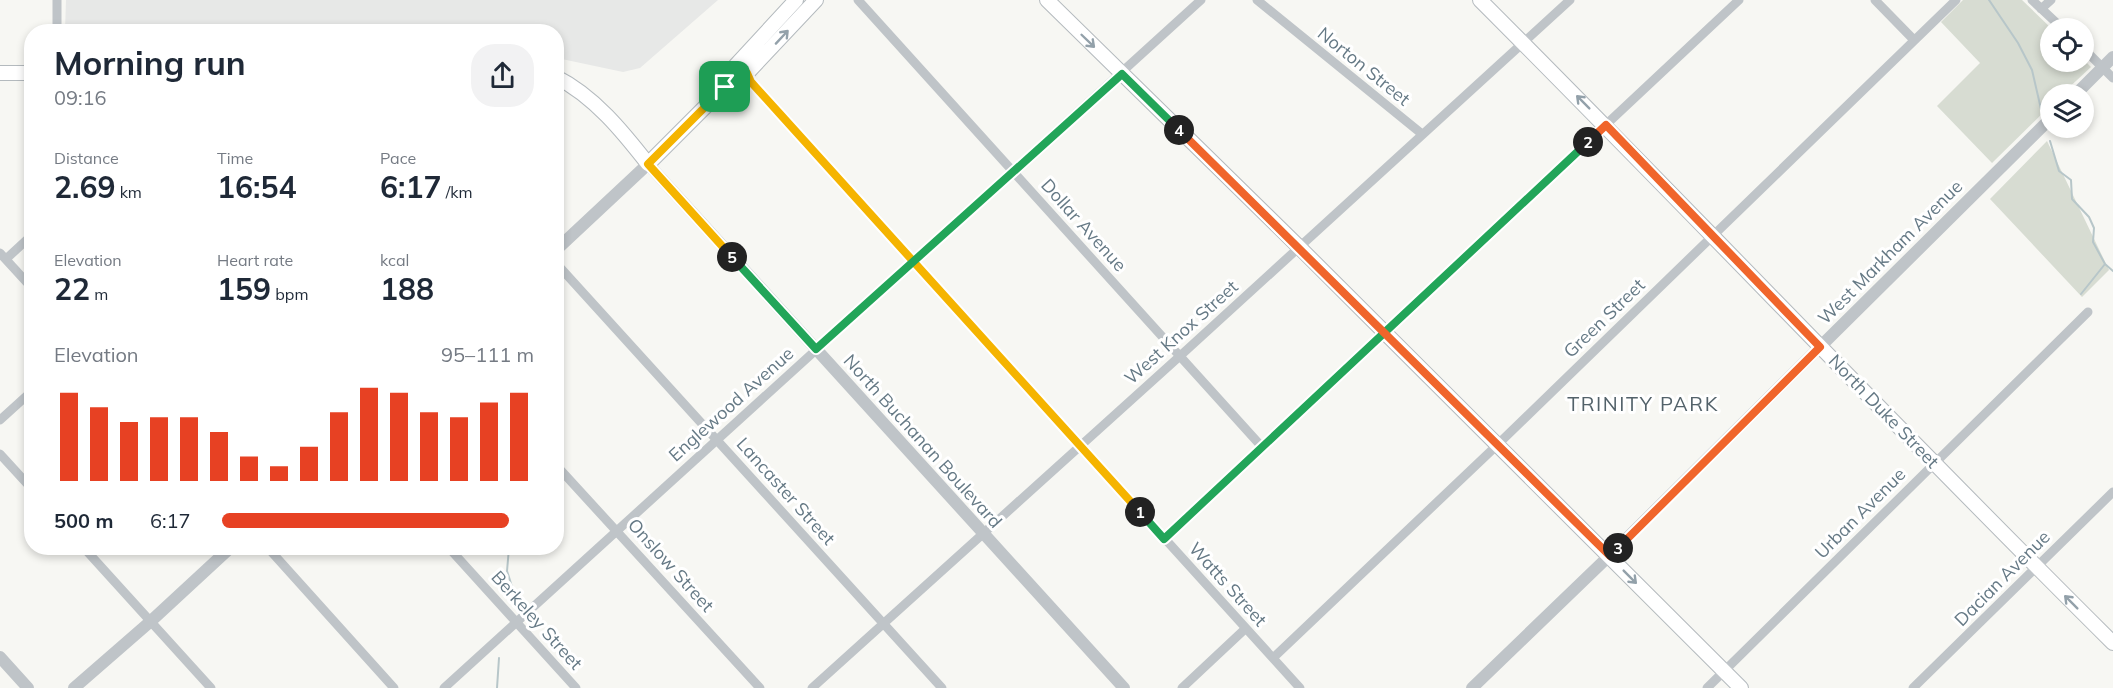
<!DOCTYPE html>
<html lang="en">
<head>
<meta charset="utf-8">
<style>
	body { margin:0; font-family:Mulish,sans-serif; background:#f2f2f3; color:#1f2937; height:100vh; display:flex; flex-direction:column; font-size:22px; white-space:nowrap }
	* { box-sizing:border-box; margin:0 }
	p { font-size:20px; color:#747a83 }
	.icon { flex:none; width:33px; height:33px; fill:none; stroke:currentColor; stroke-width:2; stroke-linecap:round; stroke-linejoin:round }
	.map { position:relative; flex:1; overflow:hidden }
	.side { position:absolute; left:24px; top:24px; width:540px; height:531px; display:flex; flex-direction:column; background:#fff; border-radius:24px; box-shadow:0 3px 9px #0003 }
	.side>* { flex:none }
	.buttons { position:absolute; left:2040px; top:18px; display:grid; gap:12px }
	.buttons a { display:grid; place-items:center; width:54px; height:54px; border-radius:50%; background:#fff; box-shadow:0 3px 9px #0003; font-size:30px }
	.pin { position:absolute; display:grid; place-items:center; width:51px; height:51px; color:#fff; margin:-26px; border-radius:12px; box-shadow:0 3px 9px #0006 }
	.km { position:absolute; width:30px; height:30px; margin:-15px; border-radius:50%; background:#222; color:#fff; font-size:16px; line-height:30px; text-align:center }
	.round { display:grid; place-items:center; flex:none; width:63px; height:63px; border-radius:24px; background:#f2f2f3 }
	.head { display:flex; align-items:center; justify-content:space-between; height:102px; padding:0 30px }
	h1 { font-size:33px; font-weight:700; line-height:45px }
	.figures { display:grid; grid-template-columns:repeat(3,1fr); gap:9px; height:102px; padding:6px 30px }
	.figures div { display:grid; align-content:center }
	.figures b { font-size:30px; font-weight:700 }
	.figures small { font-size:16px; font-weight:400 }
	.figures p { font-size:16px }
	.chart { height:168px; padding:12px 30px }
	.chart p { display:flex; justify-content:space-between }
	.chart svg { width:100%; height:108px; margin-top:6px; stroke:#e74123; stroke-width:6 }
	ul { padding:0 30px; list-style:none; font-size:20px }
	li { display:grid; grid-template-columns:96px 72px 1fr; align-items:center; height:45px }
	li i { height:15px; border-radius:8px; background:#e74123 }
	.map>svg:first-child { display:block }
	.built { fill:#e7e8e7 }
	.green { fill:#d7dcd2 }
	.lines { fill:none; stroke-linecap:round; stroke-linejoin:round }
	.stream { stroke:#b7c6c9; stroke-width:2 }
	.secondary-casing { stroke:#b4babe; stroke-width:16 }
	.minor { stroke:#bfc4c8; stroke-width:9 }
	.tertiary { stroke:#bfc4c8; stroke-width:12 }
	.secondary { stroke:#fff; stroke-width:14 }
	.oneway { stroke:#93a1aa }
	.split-1-casing { stroke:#fff; stroke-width:12 }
	.split-2-casing { stroke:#fff; stroke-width:12 }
	.split-3-casing { stroke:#fff; stroke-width:12 }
	.split-4-casing { stroke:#fff; stroke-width:12 }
	.split-5-casing { stroke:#fff; stroke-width:12 }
	.split-6-casing { stroke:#fff; stroke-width:12 }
	.split-1 { stroke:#f5b400; stroke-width:8 }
	.split-2 { stroke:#22a559; stroke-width:8 }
	.split-3 { stroke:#f0652b; stroke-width:8 }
	.split-4 { stroke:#f0652b; stroke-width:8 }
	.split-5 { stroke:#22a559; stroke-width:8 }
	.split-6 { stroke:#f5b400; stroke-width:8 }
	.labels { text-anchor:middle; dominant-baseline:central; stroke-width:6; stroke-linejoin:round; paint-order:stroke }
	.street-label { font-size:18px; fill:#657985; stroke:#fff }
	.neighbourhood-label { font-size:20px; letter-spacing:1.5px; fill:#53626a; stroke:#fff }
</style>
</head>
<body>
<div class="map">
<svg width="2113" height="688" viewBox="0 0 2113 688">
	<rect width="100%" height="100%" fill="#f7f7f3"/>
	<path class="built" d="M66 0H718L640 68 623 72 557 58 556 32 65 31Z"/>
	<path class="green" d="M1963 0H2022L2051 28 2050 62H2084V60L2091 67 2062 94H2050V106L1992 163 1937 106 1980 63 1941 22Z
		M2047 141 2109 270 2082 297 1990 199Z"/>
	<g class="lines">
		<path class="stream" d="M1989 0 2018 43 2032 70 2041 109
			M2050 141 2059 171 2071 180 2072 199 2089 217 2094 228 2093 242 2105 264 2113 271
			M2081 294 2105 264
			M509 548 507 571 514 593
			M497 688 499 658"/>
		<g class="secondary-casing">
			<path id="secondary" d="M1047 0 1299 247 1741 688
				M1480 0C1693 213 1899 431 2113 643
				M0 73H32
				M556 77C594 96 623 132 648 164L725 87 736 85 816 0
				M725 87V77L796 0"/>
		</g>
		<path class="minor" d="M57 0V32
			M858 0 1262 447
			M1257 0 1422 134
			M1875 0 1914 40
			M2032 0 2062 28
			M2041 9 2051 0
			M2084 49 2113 78
			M747 73 751 82 783 117 1300 688
			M0 253 32 288
			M6 259 32 235
			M556 263 942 688
			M0 420 32 391
			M0 454 32 489
			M556 465 760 688
			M1164 539 1739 0
			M84 548 211 688
			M268 548 394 688
			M449 548 576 688
			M1273 658 1493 449 1956 0
			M444 688 1201 0
			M812 688 1180 356 1570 0
			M1182 688 1245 629
			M1707 688 2088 312
			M1913 688 2113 492"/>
		<path class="tertiary" d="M2076 94 2113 57
			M556 250 648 164 1124 688
			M0 657 28 688
			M74 688 151 621 230 548
			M1472 688 1609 556 2050 119"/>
		<use href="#secondary" class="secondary"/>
	</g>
	<defs><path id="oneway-shaft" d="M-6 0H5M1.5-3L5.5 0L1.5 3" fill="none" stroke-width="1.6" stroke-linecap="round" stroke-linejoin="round" transform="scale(1.5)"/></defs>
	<g class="oneway">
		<use href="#oneway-shaft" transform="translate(782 37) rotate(-47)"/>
		<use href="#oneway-shaft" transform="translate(1088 41) rotate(44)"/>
		<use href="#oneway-shaft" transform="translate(1583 102) rotate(-135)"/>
		<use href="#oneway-shaft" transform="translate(1630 577) rotate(45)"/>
		<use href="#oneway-shaft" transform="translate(2071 602) rotate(-135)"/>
	</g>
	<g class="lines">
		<g class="split-1-casing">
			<path id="split-1" d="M725 87 734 86 747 73 751 82 780 114 1140 512"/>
		</g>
		<g class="split-2-casing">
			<path id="split-2" d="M1140 512 1164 539 1588 142"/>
		</g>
		<g class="split-3-casing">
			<path id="split-3" d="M1588 142 1606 125 1820 347 1618 548"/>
		</g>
		<g class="split-4-casing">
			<path id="split-4" d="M1179 130 1610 556 1618 548"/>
		</g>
		<g class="split-5-casing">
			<path id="split-5" d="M732 257 816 349 1122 74 1179 130"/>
		</g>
		<g class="split-6-casing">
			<path id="split-6" d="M725 87 648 164 732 257"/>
		</g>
		<use href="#split-1" class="split-1"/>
		<use href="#split-2" class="split-2"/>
		<use href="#split-3" class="split-3"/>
		<use href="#split-4" class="split-4"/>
		<use href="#split-5" class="split-5"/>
		<use href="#split-6" class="split-6"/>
	</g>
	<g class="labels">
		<g class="street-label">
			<text transform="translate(1364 66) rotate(39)">Norton Street</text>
			<text transform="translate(1084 225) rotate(48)">Dollar Avenue</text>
			<text transform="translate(1890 252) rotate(-45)">West Markham Avenue</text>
			<text transform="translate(1604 318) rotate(-44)">Green Street</text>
			<text transform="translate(1181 332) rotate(-42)">West Knox Street</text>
			<text transform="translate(731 404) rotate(-42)">Englewood Avenue</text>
			<text transform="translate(1884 411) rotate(46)">North Duke Street</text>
			<text transform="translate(923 441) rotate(48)">North Buchanan Boulevard</text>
			<text transform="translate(786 491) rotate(48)">Lancaster Street</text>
			<text transform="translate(1860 513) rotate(-45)">Urban Avenue</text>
			<text transform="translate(671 565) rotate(48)">Onslow Street</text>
			<text transform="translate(2002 578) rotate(-45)">Dacian Avenue</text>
			<text transform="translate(1228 584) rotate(48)">Watts Street</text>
			<text transform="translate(537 620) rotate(48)">Berkeley Street</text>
		</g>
		<g class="neighbourhood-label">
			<text x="1643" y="403">TRINITY PARK</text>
		</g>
	</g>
</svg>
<div class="buttons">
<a><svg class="icon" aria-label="locate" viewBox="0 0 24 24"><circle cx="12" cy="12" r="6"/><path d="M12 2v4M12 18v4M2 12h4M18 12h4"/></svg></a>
<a><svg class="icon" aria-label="layers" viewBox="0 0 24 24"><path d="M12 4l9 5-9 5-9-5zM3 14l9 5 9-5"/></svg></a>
</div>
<div class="pin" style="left:725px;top:87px;background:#1e9e55"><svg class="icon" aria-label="arrive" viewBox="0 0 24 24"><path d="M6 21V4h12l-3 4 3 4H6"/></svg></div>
<b class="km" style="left:1140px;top:512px">1</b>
<b class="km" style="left:1588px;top:142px">2</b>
<b class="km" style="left:1618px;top:548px">3</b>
<b class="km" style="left:1179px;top:130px">4</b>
<b class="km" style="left:732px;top:257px">5</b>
<section class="side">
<div class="head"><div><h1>Morning run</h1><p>09:16</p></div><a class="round"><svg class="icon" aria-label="share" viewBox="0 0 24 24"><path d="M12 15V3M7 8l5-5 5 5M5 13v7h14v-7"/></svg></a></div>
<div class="figures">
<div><p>Distance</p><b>2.69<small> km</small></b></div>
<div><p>Time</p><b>16:54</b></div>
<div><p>Pace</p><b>6:17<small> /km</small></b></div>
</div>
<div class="figures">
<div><p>Elevation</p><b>22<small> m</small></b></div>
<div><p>Heart rate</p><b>159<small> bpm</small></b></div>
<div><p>kcal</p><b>188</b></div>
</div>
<div class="chart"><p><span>Elevation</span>95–111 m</p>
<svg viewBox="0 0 160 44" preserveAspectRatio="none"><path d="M5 44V8M15 44V14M25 44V20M35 44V18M45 44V18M55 44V24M65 44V34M75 44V38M85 44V30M95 44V16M105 44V6M115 44V8M125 44V16M135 44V18M145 44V12M155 44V8"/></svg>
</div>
<ul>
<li><b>500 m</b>6:17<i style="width:92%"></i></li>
</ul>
</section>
</div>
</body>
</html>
